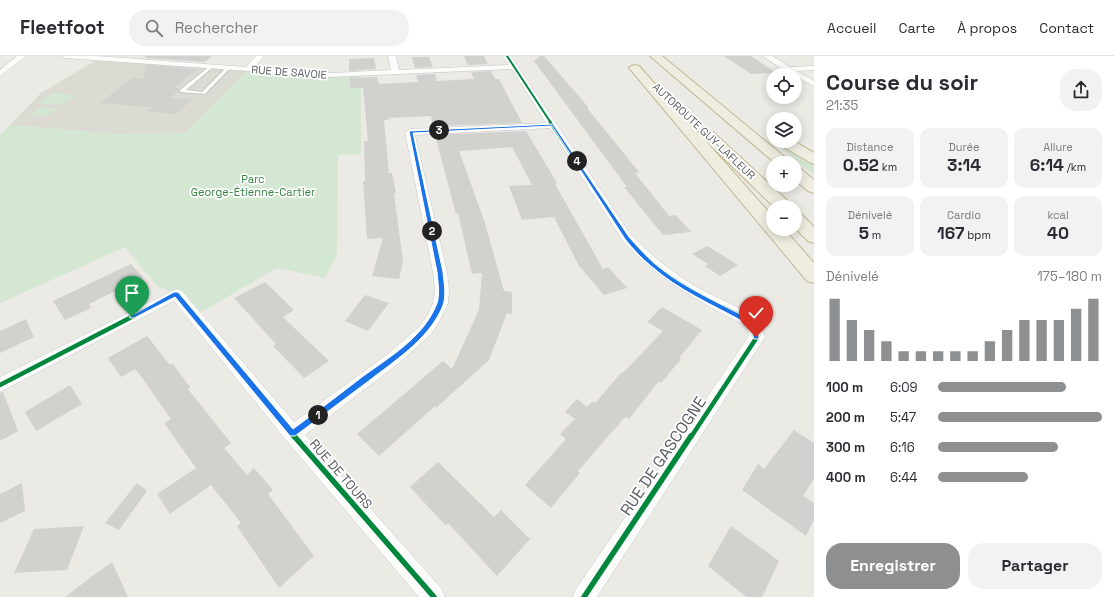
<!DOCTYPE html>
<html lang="fr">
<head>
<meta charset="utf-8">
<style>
	body { margin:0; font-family:"Space Grotesk",sans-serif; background:#f2f2f3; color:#2b2b33; height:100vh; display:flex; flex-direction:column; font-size:15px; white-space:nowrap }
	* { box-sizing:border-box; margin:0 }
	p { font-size:13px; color:#7c7c81 }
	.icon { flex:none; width:22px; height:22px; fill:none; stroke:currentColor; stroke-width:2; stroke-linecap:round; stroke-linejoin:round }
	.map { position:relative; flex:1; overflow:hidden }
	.panel { display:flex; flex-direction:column; background:#fff; width:300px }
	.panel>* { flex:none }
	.buttons { position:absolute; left:766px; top:12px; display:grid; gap:8px }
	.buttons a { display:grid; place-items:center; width:36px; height:36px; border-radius:50%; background:#fff; box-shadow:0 2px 10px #0003; font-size:20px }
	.pin { position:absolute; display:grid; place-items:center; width:34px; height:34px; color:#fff; margin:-41px -17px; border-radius:50% 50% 50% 0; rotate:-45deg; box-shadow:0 0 4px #0007 }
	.pin .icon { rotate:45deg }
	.km { position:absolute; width:20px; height:20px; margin:-10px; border-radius:50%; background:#222; color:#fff; font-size:11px; line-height:20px; text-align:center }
	.round { display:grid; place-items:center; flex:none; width:42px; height:42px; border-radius:16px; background:#f2f2f3 }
	.headline { display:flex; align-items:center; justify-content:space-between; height:68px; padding:0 12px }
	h1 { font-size:22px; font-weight:600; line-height:30px }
	.metrics { display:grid; grid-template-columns:repeat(3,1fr); gap:6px; height:68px; padding:4px 12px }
	.metrics div { display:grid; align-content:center; border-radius:10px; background:#f2f2f3; text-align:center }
	.metrics b { font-size:17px; font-weight:600 }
	.metrics small { font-size:11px; font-weight:400 }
	.metrics p { font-size:11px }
	.chart { height:112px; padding:8px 12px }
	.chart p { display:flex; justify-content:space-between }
	.chart svg { width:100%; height:72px; margin-top:4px; stroke:#8d8f90; stroke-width:6 }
	.action { display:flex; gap:8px; margin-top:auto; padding:8px 12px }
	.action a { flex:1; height:46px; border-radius:16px; background:#8d8f90; color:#fff; font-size:16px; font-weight:600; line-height:46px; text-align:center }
	.action a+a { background:#f2f2f3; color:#2b2b33 }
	ul { padding:0 12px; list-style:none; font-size:13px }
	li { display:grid; grid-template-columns:64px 48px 1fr; align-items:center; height:30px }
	li i { height:10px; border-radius:5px; background:#8d8f90 }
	header { display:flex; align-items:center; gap:24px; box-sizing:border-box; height:56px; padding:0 20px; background:#fff; border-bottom:1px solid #e1e1e2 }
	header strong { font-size:19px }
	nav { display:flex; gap:22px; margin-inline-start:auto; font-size:14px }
	.search { width:280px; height:36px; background:#f2f2f3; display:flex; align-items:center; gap:10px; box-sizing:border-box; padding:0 14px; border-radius:16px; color:#7c7c81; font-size:15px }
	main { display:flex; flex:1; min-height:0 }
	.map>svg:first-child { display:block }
	.education { fill:#dbdad3 }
	.green { fill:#d3e7d3 }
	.building { fill:#d1d1ce }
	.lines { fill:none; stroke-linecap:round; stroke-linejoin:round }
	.lane-casing { stroke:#c6c6c6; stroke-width:2 }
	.street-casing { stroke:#c6c6c6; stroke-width:1 }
	.highway-casing { stroke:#c2b893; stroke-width:2 }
	.lane { fill:#fcfcfb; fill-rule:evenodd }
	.street { fill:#fcfcfb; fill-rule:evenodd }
	.highway { fill:#eeede0; fill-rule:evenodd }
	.cycleway-far4-casing { stroke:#fff; stroke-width:3.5 }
	.cycleway-far3-casing { stroke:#fff; stroke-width:4.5 }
	.cycleway-far2-casing { stroke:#fff; stroke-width:5.5 }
	.cycleway-far1-casing { stroke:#fff; stroke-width:7 }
	.cycleway-casing { stroke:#fff; stroke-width:8 }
	.cycleway-far4 { stroke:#00873e; stroke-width:2 }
	.cycleway-far3 { stroke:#00873e; stroke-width:3 }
	.cycleway-far2 { stroke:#00873e; stroke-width:3.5 }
	.cycleway-far1 { stroke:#00873e; stroke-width:4.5 }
	.cycleway { stroke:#00873e; stroke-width:5.5 }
	.route { fill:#1a73e8; stroke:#fff }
	.labels { text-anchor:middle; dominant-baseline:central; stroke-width:3.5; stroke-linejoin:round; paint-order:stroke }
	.far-street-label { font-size:11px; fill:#5b5e63; stroke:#fff }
	.far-park-label { font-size:11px; fill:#378644; stroke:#fff }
	.street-label { font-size:13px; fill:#5b5e63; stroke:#fff }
	.near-street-label { font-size:16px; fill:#5b5e63; stroke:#fff }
</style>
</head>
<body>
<header>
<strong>Fleetfoot</strong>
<div class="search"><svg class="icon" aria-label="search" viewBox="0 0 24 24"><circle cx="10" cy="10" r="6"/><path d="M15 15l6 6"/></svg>Rechercher</div>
<nav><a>Accueil</a><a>Carte</a><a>À propos</a><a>Contact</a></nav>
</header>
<main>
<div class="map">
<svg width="814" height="541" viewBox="0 0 814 541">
	<rect width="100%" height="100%" fill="#ebeae5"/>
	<path class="education" d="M98 3 247 14 186 77 115 78 10 69 41 37Z"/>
	<path class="green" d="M247 14 361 19V98L338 99 337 198 325 222 277 212 194 260 176 238 157 230 125 191 0 247V79L10 69 115 78 186 77Z
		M53 37 72 39 75 41C61 50 54 49 38 47Z
		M42 51 58 52 46 60 29 59Z
		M769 82 814 107V119Z"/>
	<path class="building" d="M145 0H212L205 6 145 2Z
		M464 0H484L488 8 468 9Z
		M540 0H544L589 52H587L639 116 635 117 669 160 676 159 691 176 663 179 624 131H627L534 5Z
		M724 0H751L776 17 751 18Z
		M412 1H429L433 11 415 12Z
		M374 2 376 13 349 15V3Z
		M145 9 197 13 174 32 179 33 178 35 171 42 192 43 176 58 146 55 151 51 100 47 133 22 144 23Z
		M491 15 495 23H499L522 67 433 70 431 60 388 62 389 64H384L389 117H392L396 137H394L403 206 399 223 372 220 383 182 367 183 363 125H365L364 85H368L363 32H350V22L377 21 378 27 381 28 418 26 416 19 435 18 437 25 474 23 471 16Z
		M526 75 557 127 555 128 603 213 608 211 627 232 604 239 579 210 554 161 522 164 509 130 532 129 512 91 459 95 484 164 504 235 512 236V258L507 257 489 304 436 352 435 350 379 400 357 378 443 305 452 313 479 254 482 217 472 218 458 157 456 158 435 79Z
		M707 190 717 196 738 209 720 220 705 210 708 208 692 198Z
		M131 208 143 221 89 248 91 252 65 264 53 245Z
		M265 226 294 254 283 261 329 305 304 322 273 290 276 288 234 242Z
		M365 239 389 247 368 275 345 265Z
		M662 251 702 274 679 302 681 303 661 327 659 325 629 363 625 361 578 415 580 417 551 452 525 429 566 383 560 378 575 363 565 356 577 343 587 351 593 345 595 347 622 316 623 317 663 275 647 266Z
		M26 263 34 281 0 297V275Z
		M147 280 170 309 172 307 190 331 188 333 231 387 224 392 247 419 254 412 273 434 268 438 314 500 279 532 237 470 241 467 211 429 170 458 157 438 196 412 164 367 171 363 140 319 135 313 121 321 108 302Z
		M70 329 82 348 36 375 25 356Z
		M3 336 18 375 0 385V337Z
		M794 374 814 387V423L803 440 814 447V464L806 480 742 434 758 408 764 413Z
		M438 406 494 461 501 454 530 483 497 520 448 467 446 470 410 431Z
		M22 427 25 455 0 467V438Z
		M137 427 147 435 119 474 105 467Z
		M84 470 67 514 14 517 34 473Z
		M731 470 779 505 762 541H746L708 510Z
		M112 506 128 541H65L90 522Z"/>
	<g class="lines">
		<g class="lane-casing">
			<path id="lane" d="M210 10 213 11 186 34 202 36 227 11 230 12 205 38 180 36V34Z"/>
		</g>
		<g class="street-casing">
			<path id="street" d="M17 0H26L0 20V14Z
				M61 0H97L246 11 256 0H264L254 11 332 17 391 14 388 0H396L399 14 509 9 503 0H511L631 179C654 202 678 221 706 236 719 243 742 252 752 260 759 266 762 273 765 281L597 541H573L576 533 749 280 747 274 742 268C697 244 657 223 623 185L550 72 415 79 447 216 449 234 448 247 438 268 430 279 399 307 305 379 442 533 445 541H419L286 384 174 245 0 336V321L176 233 181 234 294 366 388 298 419 271 427 260 433 247 435 234 433 216 405 76 410 73 546 67 512 13 332 21 65 2Z
				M763 0H772L790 11 814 10V14L797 15 814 25V30L785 15Z"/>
		</g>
		<g class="highway-casing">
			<path id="highway" d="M650 0H662L792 107H775Z
				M635 9 639 10 702 81 701 79 703 76 708 75 713 76 790 147 793 151H774L704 83 773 161V173H784L814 207V227L807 225 631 14 629 12 631 10Z
				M777 85H794L814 97V108L809 106 779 88Z
				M795 111 801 113 814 124V137L808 135 795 124Z
				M795 157 801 158 814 171V187L808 185 795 172Z"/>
		</g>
		<use href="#lane" class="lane"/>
		<use href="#street" class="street"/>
		<use href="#highway" class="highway"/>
		<g class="cycleway-far4-casing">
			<path id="cycleway-far4" d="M507 0 551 67"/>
		</g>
		<g class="cycleway-far3-casing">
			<path id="cycleway-far3" d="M550 66 605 149"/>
		</g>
		<g class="cycleway-far2-casing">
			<path id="cycleway-far2" d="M605 148C612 159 619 171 627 182 651 213 689 234 724 252
				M149 252 176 238 188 252"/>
		</g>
		<g class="cycleway-far1-casing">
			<path id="cycleway-far1" d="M187 251 294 381
				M0 329 151 251
				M691 381 757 281C751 263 738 259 722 251"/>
		</g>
		<g class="cycleway-casing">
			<path id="cycleway" d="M294 380 434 541
				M584 541 691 380"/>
		</g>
		<use href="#cycleway-far4" class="cycleway-far4"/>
		<use href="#cycleway-far3" class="cycleway-far3"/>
		<use href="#cycleway-far2" class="cycleway-far2"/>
		<use href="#cycleway-far1" class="cycleway-far1"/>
		<use href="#cycleway" class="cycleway"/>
	</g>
	<path class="route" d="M553 68 629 181C637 190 645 199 655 208 682 231 718 246 749 263L758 272 759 283H754L751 273 744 266C713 249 678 234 651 210 641 202 633 193 625 183L552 70 413 77 443 216C444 228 447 241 442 252 427 285 394 305 366 327 342 345 319 362 295 380H290L175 241 134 262H130L129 261 174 236H178L293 373C316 356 339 339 362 321 388 302 421 283 435 252 441 241 438 228 437 216L409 75Z"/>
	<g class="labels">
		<g class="far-street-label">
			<text transform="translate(289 16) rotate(4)">RUE DE SAVOIE</text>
			<text transform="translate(704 75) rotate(43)">AUTOROUTE GUY-LAFLEUR</text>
		</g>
		<g class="far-park-label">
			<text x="253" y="123">Parc<tspan x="253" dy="13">George-Étienne-Cartier</tspan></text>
		</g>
		<g class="street-label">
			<text transform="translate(341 418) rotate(49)">RUE DE TOURS</text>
		</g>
		<g class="near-street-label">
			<text transform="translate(663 400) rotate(-56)">RUE DE GASCOGNE</text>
		</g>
	</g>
</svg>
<div class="buttons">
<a><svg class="icon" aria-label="locate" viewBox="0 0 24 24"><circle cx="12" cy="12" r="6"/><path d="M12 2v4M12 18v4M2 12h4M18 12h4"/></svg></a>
<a><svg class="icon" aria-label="layers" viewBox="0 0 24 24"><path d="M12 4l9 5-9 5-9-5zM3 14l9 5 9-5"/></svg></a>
<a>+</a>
<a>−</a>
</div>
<div class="pin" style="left:132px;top:261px;background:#1e9e55"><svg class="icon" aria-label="arrive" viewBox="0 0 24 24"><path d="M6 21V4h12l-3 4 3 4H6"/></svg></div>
<div class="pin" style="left:756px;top:281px;background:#d93025"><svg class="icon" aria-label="check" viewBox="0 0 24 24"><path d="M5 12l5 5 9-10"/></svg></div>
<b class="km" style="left:318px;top:359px">1</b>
<b class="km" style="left:432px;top:175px">2</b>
<b class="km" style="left:439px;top:74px">3</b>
<b class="km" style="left:577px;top:105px">4</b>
</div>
<section class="panel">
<div class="headline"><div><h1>Course du soir</h1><p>21:35</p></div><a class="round"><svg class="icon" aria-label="share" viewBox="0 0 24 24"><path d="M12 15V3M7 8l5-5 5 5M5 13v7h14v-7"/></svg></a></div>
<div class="metrics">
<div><p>Distance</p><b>0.52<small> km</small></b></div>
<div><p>Durée</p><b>3:14</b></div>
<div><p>Allure</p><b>6:14<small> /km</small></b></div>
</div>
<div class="metrics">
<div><p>Dénivelé</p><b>5<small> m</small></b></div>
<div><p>Cardio</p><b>167<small> bpm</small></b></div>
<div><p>kcal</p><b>40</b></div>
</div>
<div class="chart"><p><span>Dénivelé</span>175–180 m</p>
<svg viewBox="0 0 160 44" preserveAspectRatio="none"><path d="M5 44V6M15 44V19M25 44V25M35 44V32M45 44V38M55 44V38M65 44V38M75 44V38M85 44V38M95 44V32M105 44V25M115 44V19M125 44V19M135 44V19M145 44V12M155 44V6"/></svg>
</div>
<ul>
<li><b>100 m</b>6:09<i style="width:78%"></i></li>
<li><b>200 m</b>5:47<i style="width:100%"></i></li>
<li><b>300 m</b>6:16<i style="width:73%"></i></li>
<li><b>400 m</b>6:44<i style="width:55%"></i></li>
</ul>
<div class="action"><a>Enregistrer</a><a>Partager</a></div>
</section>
</main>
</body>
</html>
